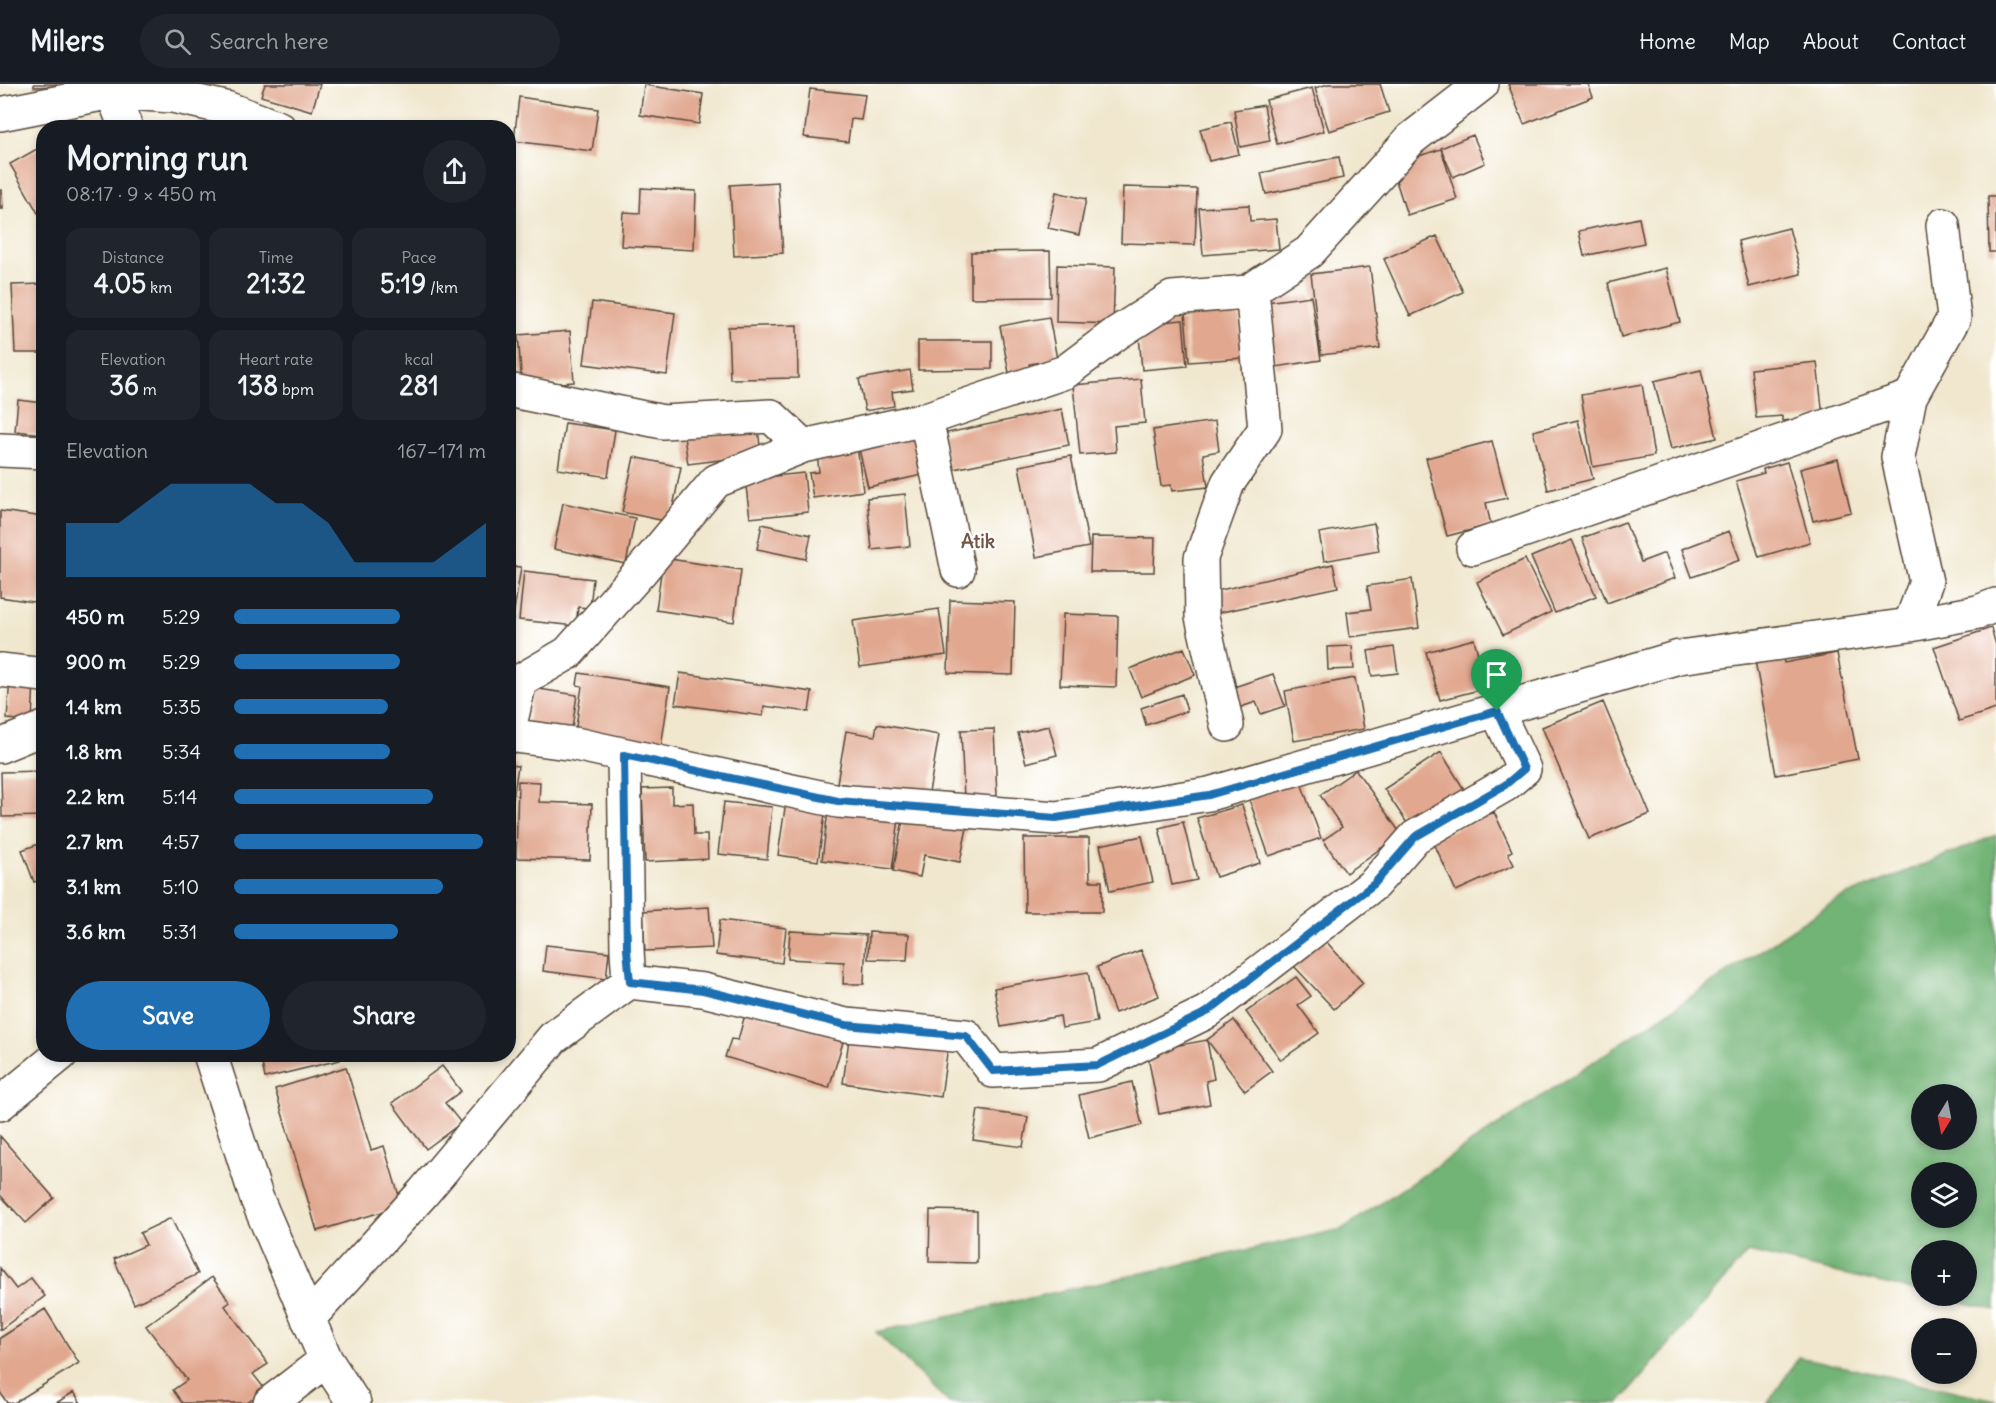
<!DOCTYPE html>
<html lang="en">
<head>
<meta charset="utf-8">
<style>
	body { margin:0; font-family:Delius,sans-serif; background:#20242c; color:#f1f3f6; height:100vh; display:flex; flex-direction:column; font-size:22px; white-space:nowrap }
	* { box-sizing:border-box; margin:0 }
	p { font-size:20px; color:#9ea1a6 }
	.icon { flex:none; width:33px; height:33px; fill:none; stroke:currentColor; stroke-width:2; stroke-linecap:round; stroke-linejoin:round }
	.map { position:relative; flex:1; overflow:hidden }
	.sheet { position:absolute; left:36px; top:36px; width:480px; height:942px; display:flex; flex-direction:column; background:#171b24; border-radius:24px; box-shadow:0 3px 9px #0003 }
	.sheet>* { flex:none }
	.needle { width:39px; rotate:190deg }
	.fabs { position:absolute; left:1911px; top:1000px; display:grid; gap:12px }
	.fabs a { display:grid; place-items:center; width:66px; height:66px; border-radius:50%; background:#171b24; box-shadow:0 3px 9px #0003; font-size:30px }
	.pin { position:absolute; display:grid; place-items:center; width:51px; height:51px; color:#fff; margin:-62px -26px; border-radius:50% 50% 50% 0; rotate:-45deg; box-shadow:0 0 6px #0007 }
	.pin .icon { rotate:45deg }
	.round { display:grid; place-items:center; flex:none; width:63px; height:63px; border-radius:32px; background:#20242c }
	.summary { display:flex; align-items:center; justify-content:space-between; height:102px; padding:0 30px }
	h1 { font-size:33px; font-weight:700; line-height:45px }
	.stats { display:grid; grid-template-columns:repeat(3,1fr); gap:9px; height:102px; padding:6px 30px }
	.stats div { display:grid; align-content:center; border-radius:15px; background:#20242c; text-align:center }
	.stats b { font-size:26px; font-weight:700 }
	.stats small { font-size:16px; font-weight:400 }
	.stats p { font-size:16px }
	.chart { height:168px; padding:12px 30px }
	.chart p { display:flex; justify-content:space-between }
	.chart svg { width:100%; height:108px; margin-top:6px; fill:#1f6fb2; opacity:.7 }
	.button { display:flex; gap:12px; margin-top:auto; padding:12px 30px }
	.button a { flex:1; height:69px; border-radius:36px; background:#1f6fb2; color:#fff; font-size:24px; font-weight:700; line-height:69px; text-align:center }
	.button a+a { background:#20242c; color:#f1f3f6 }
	ul { padding:0 30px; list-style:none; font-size:20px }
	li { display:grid; grid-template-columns:96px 72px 1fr; align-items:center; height:45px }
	li i { height:15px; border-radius:8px; background:#1f6fb2 }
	header { display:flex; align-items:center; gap:36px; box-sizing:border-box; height:84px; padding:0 30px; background:#171b24; border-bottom:2px solid #363941 }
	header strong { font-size:28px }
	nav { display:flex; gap:33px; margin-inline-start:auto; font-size:21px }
	.search { width:420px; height:54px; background:#20242c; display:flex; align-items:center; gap:15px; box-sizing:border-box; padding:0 21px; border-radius:33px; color:#9ea1a6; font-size:22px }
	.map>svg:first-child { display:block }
	.forest { fill:#72b376; stroke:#566e4a; stroke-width:1.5; fill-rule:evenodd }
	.building { fill:#e1a78f }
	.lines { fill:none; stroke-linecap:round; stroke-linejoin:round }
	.minor-casing { stroke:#564638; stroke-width:36 }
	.minor { stroke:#fff; stroke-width:33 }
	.route-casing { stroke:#fff; stroke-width:12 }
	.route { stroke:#1f6fb2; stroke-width:8 }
	.labels { text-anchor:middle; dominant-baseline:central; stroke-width:4.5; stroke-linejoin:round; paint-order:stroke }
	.quarter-label { font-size:20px; font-weight:bold; fill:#755646; stroke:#fff }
</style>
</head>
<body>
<header>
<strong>Milers</strong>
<div class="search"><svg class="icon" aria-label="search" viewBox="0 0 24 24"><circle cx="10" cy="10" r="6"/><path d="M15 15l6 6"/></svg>Search here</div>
<nav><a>Home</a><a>Map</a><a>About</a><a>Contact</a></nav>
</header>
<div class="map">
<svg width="1996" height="1319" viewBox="0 0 1996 1319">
	<rect width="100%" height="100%" fill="#fff"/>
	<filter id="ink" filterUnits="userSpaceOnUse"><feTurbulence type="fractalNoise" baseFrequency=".0167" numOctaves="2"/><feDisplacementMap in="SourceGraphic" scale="12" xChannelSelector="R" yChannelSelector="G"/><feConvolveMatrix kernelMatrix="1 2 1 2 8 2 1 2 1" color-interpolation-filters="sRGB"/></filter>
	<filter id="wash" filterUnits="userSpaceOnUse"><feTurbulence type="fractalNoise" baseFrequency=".008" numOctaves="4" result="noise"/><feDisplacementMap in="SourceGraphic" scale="24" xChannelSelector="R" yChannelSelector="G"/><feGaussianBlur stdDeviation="1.35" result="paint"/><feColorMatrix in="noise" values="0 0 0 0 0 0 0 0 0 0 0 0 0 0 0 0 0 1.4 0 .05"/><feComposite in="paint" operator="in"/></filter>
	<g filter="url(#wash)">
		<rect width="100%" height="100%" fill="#f0e7ce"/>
		<path class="forest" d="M1996 751V1226L1936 1212H1966V1167H1922L1921 1208 1748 1168 1619 1319H949L876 1248 1342 1145 1838 815ZM1922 1011H1966V1056H1922ZM1922 1089H1966V1134H1922Z
			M1799 1273 1996 1316V1319H1768Z"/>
		<g id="blocks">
			<path class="building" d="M34 0H56V2L34 3Z
				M265 0H320L312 27 261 12Z
				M1328 0H1380L1389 28 1329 47 1315 4Z
				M1508 0H1588L1593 13 1524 40Z
				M644 1 703 10 699 40 640 31Z
				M1312 4 1324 47 1277 60 1266 16Z
				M810 5 865 11 861 36 851 35 848 58 804 53Z
				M519 13 598 25 592 67 514 57Z
				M1264 21 1270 57 1240 63 1234 26Z
				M1231 38 1239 70 1209 77 1200 45Z
				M1473 51 1485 79 1453 93 1441 64Z
				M44 61V127L38 129 10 80Z
				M1441 65 1457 115 1407 131 1391 81Z
				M1339 73 1343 94 1266 110 1261 89Z
				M778 98 783 169 734 172 730 101Z
				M1123 103 1197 105 1195 161 1121 159Z
				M641 104 696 107 694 166 621 162 623 128 640 129Z
				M0 106H2L3 125H0Z
				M1056 108 1086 115 1079 151 1048 144Z
				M1988 112H1996V168H1989Z
				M1249 121 1250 137 1276 135 1279 165 1203 171 1199 124Z
				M1639 134 1644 159 1584 172 1579 147Z
				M1789 144 1801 190 1749 203 1738 157Z
				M1437 152 1463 208 1410 232 1384 175Z
				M1050 167 1051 213 971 214V168Z
				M1057 181 1115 183 1113 240 1056 238Z
				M1370 183 1380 264 1321 271 1311 190Z
				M1666 184 1680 238 1621 253 1608 199Z
				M44 200V269H15L12 201Z
				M1311 212 1321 276 1276 283 1266 218Z
				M592 218 675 229 667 291 584 280Z
				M1239 225 1243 274 1189 278 1185 229Z
				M1049 233 1057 275 1029 280 1031 290 1010 294 1000 242Z
				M1183 236 1187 282 1142 286 1138 240Z
				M797 241 798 294 730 295 728 243Z
				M570 247 574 298 522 302 518 251Z
				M918 257H992V285L918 286Z
				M1817 278 1823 333 1782 337V332L1756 334 1751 285Z
				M910 286 913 305 892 308 894 322 865 327 859 295Z
				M1701 286 1717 354 1671 365 1654 297Z
				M1141 295 1145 339 1114 342 1116 368 1080 371 1073 301Z
				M1642 300 1654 372 1593 383 1581 311Z
				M18 316 44 319V350L15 347Z
				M1062 325 1069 361 949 386 942 350Z
				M1578 336 1593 395 1548 406 1533 347Z
				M1215 337 1219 367 1203 370 1208 403 1172 407 1171 401 1161 402 1153 346Z
				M565 339 615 346 608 393 558 385Z
				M758 344 761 371 688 380 684 353Z
				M921 351 931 389 868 403 859 365Z
				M1492 357 1507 414 1486 419 1491 441 1447 452 1426 374Z
				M857 362 863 407 813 414 809 389 819 388 817 367Z
				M1071 372 1089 463 1036 473 1019 382Z
				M634 373 681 383 670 438 622 428Z
				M1838 375 1851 428 1813 437 1800 385Z
				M1787 378 1810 458 1759 473 1736 397 1764 389 1763 385Z
				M804 389 808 428 750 434 745 395Z
				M905 410 910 462 872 466 867 414Z
				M563 419 635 434 626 480 554 465Z
				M0 427 44 433V498L40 519 0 513Z
				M1625 438 1641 478 1665 469 1675 494 1607 519 1582 454Z
				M1374 439 1379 467 1324 477 1319 449Z
				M762 440 811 451 806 475 757 465Z
				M1729 447 1740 476 1692 493 1682 465Z
				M1091 453 1155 454 1154 488H1090Z
				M1572 456 1596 512 1555 529 1531 473Z
				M663 474 741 486 734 538 656 526Z
				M1525 475 1551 528 1503 551 1477 498Z
				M1333 480 1338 503 1217 529 1212 508Z
				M508 482 521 483 510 553H508Z
				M524 487 593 495 590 524 578 523 576 542 519 536Z
				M1412 495 1419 544 1350 553 1347 528 1371 525 1367 502Z
				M950 516 1015 518 1013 591 948 589Z
				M939 525 946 571 860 583 853 537Z
				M1063 530 1118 532 1116 603 1060 601Z
				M1991 544 1996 561V625L1959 637 1934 563Z
				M1474 555 1487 604 1440 616 1426 568Z
				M1352 562 1354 585 1328 586 1327 563Z
				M1394 563 1398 589 1372 592 1368 567Z
				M1184 564 1195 591 1141 613 1130 585Z
				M1781 566 1784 579 1837 569 1858 675 1776 691 1754 571Z
				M579 589 670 603 660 670 574 656 582 602 577 601Z
				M680 589 812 608 809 628 764 622 763 632 675 620Z
				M1273 590 1285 622 1261 630 1256 618 1235 625 1228 605Z
				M10 594 34 596 32 637 7 635Z
				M1355 594 1364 645 1294 657 1285 607Z
				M533 604 577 611 570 657 526 651Z
				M1182 610 1187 627 1146 641 1141 624Z
				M1603 618 1650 730 1589 755 1542 643Z
				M877 640 939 651 928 714 837 699 846 647 875 652Z
				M1049 642 1057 671 1026 679 1018 649Z
				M994 645 997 712 964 714 961 646Z
				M1441 668 1465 707 1409 742 1384 705Z
				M508 681 518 682 510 736H508Z
				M1356 686 1401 750 1346 789 1323 756 1342 743 1320 711Z
				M44 687V732L2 733 1 688Z
				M1300 696 1321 754 1269 772 1249 715Z
				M518 697 540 698 539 718 592 720 590 776 516 774Z
				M672 704V720L693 719 694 751H707L708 775 645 778 642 705Z
				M786 717 826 724 818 777 778 771Z
				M724 718 772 723 767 775 718 770Z
				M829 718 900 728 892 785 822 776Z
				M1242 721 1260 779 1216 793 1197 734Z
				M905 726 968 739 960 778 924 771 920 793 893 787Z
				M1494 728 1512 767 1508 769 1514 781 1456 807 1432 755Z
				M1183 738 1197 796 1172 801 1159 744Z
				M1142 752 1153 798 1110 807 1100 761Z
				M1024 754H1089L1090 797H1102V828H1025Z
				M44 758V795L34 798 22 766Z
				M709 823 712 864 645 867 643 827Z
				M720 836 786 844 782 879 716 871Z
				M790 847 866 851 864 900H843L844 878 788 875Z
				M869 848 909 850 907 876 868 875Z
				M1323 854 1363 899 1334 925 1293 881Z
				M546 861 609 868 606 895 543 887Z
				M1141 866 1159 912 1115 929 1097 883Z
				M1088 888 1097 938 1062 944 1060 932 1001 943 994 904Z
				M1296 893 1311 912 1298 921 1319 949 1281 976 1246 928Z
				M746 927 844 955 829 1004 725 973 731 955 738 956Z
				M1234 936 1272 987 1245 1007 1207 956Z
				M850 948 948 962 941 1013 843 999Z
				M1207 956 1214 995 1206 997 1210 1020 1159 1030 1147 967Z
				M260 970H338L340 976 265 994Z
				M442 982 461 1007 445 1019 461 1039 426 1065 392 1019Z
				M346 983 371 1066 384 1062 402 1122 317 1147 275 1005Z
				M1132 998 1142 1041 1089 1054 1079 1011Z
				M978 1026 1028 1033 1023 1063 973 1056Z
				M0 1052 54 1114 26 1139 0 1111Z
				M930 1126 977 1127V1179L929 1178Z
				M171 1134 198 1190 134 1220 114 1175 146 1161 140 1149Z
				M0 1184 16 1205 31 1194 45 1212 0 1246Z
				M212 1193 230 1218 225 1222 268 1280 253 1290 265 1305 247 1319H182L173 1306 187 1296 146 1242Z
				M45 1225 79 1279 14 1319H7L0 1308V1254Z
				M74 1308 81 1319H56Z"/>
		</g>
	</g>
	<g filter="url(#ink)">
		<use href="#blocks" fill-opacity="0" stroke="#564638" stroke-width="1.5"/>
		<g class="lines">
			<g class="minor-casing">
				<path id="minor" d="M0 30 112 8
					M126 44 112 8 172 12 226 24 279 44
					M508 306 663 338 771 332 803 362
					M926 335 958 486
					M0 366 44 368
					M1473 464 1910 313
					M1910 541 1926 498 1898 373 1910 313 1954 234 1943 141
					M0 586 44 591
					M1227 641 1202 533 1201 474 1228 399 1265 345 1252 205
					M508 650 520 597 568 569 641 487 716 397 803 362 926 335 1065 288 1117 249 1172 214 1248 208 1309 168 1411 55 1482 0
					M508 651 575 660 838 717 1056 734 1209 710 1679 573 1910 541 1978 528 1996 521
					M0 662 44 644
					M624 671 627 866 629 898
					M210 970 257 1115 326 1276 354 1319
					M0 1020 61 970
					M308 1235 423 1109 553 954 629 898 703 906 846 941 966 952 993 987 1098 981 1207 928 1374 800 1415 753 1505 701 1524 685 1497 627
					M270 1319 326 1276"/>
			</g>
			<use href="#minor" class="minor"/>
		</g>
	</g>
	<g class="lines" filter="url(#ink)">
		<g class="route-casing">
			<path id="route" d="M1497 627 1524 685 1505 701 1415 753 1374 800 1207 928 1098 981 993 987 966 952 846 941 703 906 630 898 627 866 624 671 838 717 1056 734 1209 711Z"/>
		</g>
		<use href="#route" class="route"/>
	</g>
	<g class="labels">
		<g class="quarter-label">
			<text x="978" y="456">Atik</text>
		</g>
	</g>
</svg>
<div class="fabs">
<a><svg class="needle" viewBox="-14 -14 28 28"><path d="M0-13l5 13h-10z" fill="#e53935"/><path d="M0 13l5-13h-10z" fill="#9ea1a6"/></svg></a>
<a><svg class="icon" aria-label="layers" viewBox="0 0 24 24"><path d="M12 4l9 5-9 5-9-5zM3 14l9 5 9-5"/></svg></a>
<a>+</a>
<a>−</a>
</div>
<div class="pin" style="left:1497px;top:627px;background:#1e9e55"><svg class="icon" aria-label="arrive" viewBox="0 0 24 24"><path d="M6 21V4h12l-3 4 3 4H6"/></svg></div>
<section class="sheet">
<div class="summary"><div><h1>Morning run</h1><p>08:17 · 9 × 450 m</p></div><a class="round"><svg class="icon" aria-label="share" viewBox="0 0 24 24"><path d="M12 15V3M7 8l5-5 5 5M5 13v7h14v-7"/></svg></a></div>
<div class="stats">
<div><p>Distance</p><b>4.05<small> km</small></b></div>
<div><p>Time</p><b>21:32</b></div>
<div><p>Pace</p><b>5:19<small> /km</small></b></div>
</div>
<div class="stats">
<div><p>Elevation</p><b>36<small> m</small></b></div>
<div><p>Heart rate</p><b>138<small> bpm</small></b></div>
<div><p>kcal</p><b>281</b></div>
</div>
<div class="chart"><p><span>Elevation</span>167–171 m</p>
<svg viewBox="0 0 160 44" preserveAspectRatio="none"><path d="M0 44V22L10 22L20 22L30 14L40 6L50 6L60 6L70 6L80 14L90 14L100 22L110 38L120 38L130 38L140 38L150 30L160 22V44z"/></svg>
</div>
<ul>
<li><b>450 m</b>5:29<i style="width:66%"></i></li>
<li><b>900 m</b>5:29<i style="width:66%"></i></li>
<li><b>1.4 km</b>5:35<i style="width:61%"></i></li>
<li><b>1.8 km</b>5:34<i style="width:62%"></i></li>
<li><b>2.2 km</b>5:14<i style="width:79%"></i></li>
<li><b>2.7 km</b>4:57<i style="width:99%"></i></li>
<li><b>3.1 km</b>5:10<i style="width:83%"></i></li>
<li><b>3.6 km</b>5:31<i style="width:65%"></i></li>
</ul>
<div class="button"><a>Save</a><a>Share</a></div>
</section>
</div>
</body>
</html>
